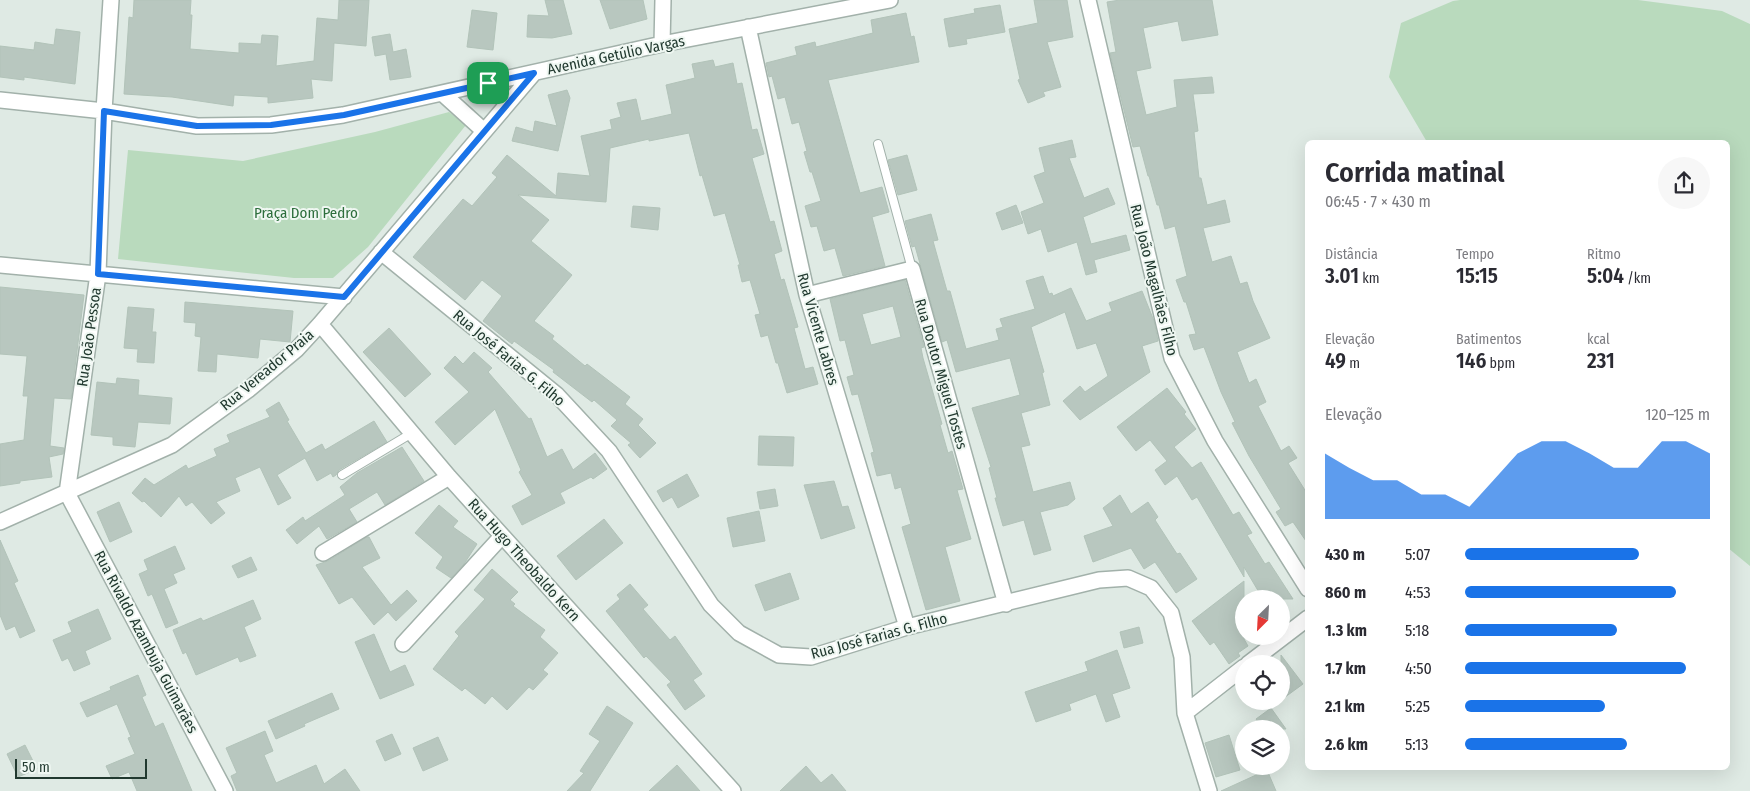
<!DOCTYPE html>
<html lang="pt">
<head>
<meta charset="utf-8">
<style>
	body { margin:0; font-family:"Fira Sans Condensed",sans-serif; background:#f7f7f7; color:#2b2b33; height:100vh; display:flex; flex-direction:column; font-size:19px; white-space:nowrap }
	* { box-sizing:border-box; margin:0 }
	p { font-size:16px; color:#7c7c81 }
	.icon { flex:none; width:28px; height:28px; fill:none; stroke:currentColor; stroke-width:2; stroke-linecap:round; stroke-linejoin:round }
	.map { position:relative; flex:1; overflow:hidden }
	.drawer { position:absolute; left:1305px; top:140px; width:425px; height:630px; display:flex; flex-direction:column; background:#fff; border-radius:8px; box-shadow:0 5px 20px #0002 }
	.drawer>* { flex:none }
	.needle { width:32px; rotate:204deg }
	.buttons { position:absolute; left:1235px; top:590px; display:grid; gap:10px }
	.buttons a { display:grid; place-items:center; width:55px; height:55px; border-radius:50%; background:#fff; box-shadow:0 5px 20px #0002; font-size:25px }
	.scale { position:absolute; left:15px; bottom:12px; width:132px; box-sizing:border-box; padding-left:5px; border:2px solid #21392f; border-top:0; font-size:14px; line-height:18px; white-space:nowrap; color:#21392f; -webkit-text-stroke:4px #eff7f2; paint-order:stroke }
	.pin { position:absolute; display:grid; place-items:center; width:42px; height:42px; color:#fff; margin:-21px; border-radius:10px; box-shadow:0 2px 8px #0006 }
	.round { display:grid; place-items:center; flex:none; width:52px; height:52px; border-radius:26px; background:#f7f7f7 }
	.head { display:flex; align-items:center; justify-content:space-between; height:85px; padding:0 20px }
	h1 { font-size:28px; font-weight:600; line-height:38px }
	.figures { display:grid; grid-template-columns:repeat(3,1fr); gap:8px; height:85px; padding:5px 20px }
	.figures div { display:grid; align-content:center }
	.figures b { font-size:21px; font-weight:600 }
	.figures small { font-size:14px; font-weight:400 }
	.figures p { font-size:14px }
	.chart { height:140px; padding:10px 20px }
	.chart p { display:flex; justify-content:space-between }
	.chart svg { width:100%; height:90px; margin-top:5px; fill:#1a73e8; opacity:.7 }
	ul { padding:0 20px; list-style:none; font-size:16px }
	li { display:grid; grid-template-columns:80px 60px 1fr; align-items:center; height:38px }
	li i { height:12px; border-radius:6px; background:#1a73e8 }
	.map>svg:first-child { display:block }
	.green { fill:#b9dabd }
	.building { fill:#b8c7bf; stroke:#b2c3b9; fill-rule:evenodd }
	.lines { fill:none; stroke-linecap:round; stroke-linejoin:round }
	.service-casing { stroke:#a2b1aa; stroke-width:10 }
	.minor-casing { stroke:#a2b1aa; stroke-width:18 }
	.service { stroke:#fff; stroke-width:8 }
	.minor { stroke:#fff; stroke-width:15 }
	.route-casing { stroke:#fff; stroke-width:10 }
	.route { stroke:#1a73e8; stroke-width:6 }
	.labels { text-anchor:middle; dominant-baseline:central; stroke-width:4; stroke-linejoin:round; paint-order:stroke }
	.street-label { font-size:15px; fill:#21392f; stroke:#eff7f2 }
	.park-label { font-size:15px; fill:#2d6e3c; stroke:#eff7f2 }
</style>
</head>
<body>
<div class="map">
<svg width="1750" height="791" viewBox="0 0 1750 791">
	<rect width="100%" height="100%" fill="#dfeae4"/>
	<path class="green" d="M1460 0H1638L1722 11 1750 24V566L1728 548V142H1427L1389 77 1401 23 1453 1Z
		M449 112 466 125 368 247 333 278H294L118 259 128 150 243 161 375 132Z"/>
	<path class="building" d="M134 0H191L190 15H192L190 49 239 53V43L261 44 262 35 278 36 276 66 314 61 317 18 338 20 339 0H369L366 46 334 43 332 81 311 79 313 98 268 103V97L234 95 233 106 172 97 124 94 129 17 133 18Z
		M545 0H563L572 34 552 38 527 37 528 15 549 16Z
		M600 0H643L647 19 610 29Z
		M1034 0H1067L1073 37 1047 42 1061 87 1043 92 1045 96 1028 103 1018 80 1020 79 1009 29 1038 23Z
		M1120 0H1212L1218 35 1182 41 1178 21 1143 28 1151 68 1136 71 1146 115 1177 107 1174 80 1212 77 1214 93 1193 94 1198 131 1194 132 1199 178H1201L1207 205 1225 200 1230 222 1203 228 1212 262 1231 256 1240 284 1247 282 1253 301 1270 338 1237 352 1249 383 1256 379 1266 402 1258 406 1281 451 1289 446 1297 458 1288 463 1308 495V544L1293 522 1285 526 1276 512 1281 509 1249 456 1232 423 1235 422 1221 392 1204 347 1194 350 1189 335 1196 334 1186 302H1184L1176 280 1187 276 1175 226 1165 229 1159 205H1157L1149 176H1148L1140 146 1133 147 1110 53 1116 52 1107 2Z
		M1000 5 1005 32 966 39 967 44 949 47 944 19 975 13 974 9Z
		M472 10 497 13 493 50 467 47Z
		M906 13 911 37 914 36 919 62 828 80 860 193 882 187 889 212 872 217 885 266 843 276 835 248 824 251 817 226 811 227 805 206 821 201 812 172H810L804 152 807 151 799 122 792 124 785 97 778 99 772 76 769 77 766 63 797 55 795 47 815 42 816 47 873 33 871 20Z
		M56 29 80 32 75 84 24 77V80L0 77V46L34 50 35 42 54 45Z
		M390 34 393 52 406 49 411 77 390 80 386 54 375 56 372 37Z
		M713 60 715 67 733 63 737 84 742 83 752 130 757 129 764 154 752 158 770 222 774 221 782 251 774 254 781 280 784 279 798 327 794 328 805 369 813 367 818 384 787 393 778 363H776L768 335 761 337 755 315 760 314 750 280 742 282 738 265H740L725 213 714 216 702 175 700 176 689 133 649 141V139L610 148 606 202 518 195 549 220 531 241 572 275 534 321 554 336 552 339 585 366 587 364 630 397 625 404 643 419 638 425 656 443 640 458 628 445 631 443 611 426 617 420 594 400 592 402 553 372 554 370 514 341 512 344 483 321 502 296 482 280 465 300 413 257 463 199 472 206 497 177 492 173 507 155 556 196 558 173 590 176 581 136 612 129 610 120 621 117 617 103 636 99 641 121 672 114 666 85 695 78 692 64Z
		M567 90 570 98 558 151 512 141 516 127 533 132 535 121 557 126 548 95Z
		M1072 140 1076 157 1069 158 1084 198 1108 188 1115 204 1083 217 1091 244 1126 235 1130 250 1094 260 1097 272 1086 275 1077 242 1048 252 1041 229 1028 234 1021 212 1044 203 1034 176 1045 172 1039 148Z
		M907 155 917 190 898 195 888 160Z
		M1016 205 1023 223 1002 230 996 213Z
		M633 206 660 208 658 230 631 227Z
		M931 214 938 240 933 241 947 291H950L966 349 999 340 996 329 1003 327 1000 319 1035 309 1026 281 1043 276 1049 294 1052 293 1053 296 1071 288 1086 321 1112 311 1109 303 1142 291 1154 321 1158 341 1142 346 1150 372 1080 420 1063 401 1080 386 1085 392 1108 376 1096 343 1077 349 1065 312 1031 327 1044 372 1042 373 1050 405 1021 413 1030 445 1021 447 1033 492 1070 482 1075 499 1068 505 1040 512 1051 550 1034 555 1024 520 1003 526 995 498H997L989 468 991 467 972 408 1020 395 1010 358 956 372 947 340 942 342 915 246 912 247 905 221Z
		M905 280 924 347 921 348 923 358 942 424 940 425 948 453 952 451 963 489 957 490 971 539 945 547 960 601 926 610 902 527 911 524 901 487 895 489 891 473 877 476 871 453 874 452 858 394 852 395 847 377 854 375 845 340 840 341 830 299ZM893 306 901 337 871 345 862 314Z
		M0 287 84 295 71 399 54 398 50 446 64 448 63 454 49 457 52 477 20 481V483L0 486V444L24 440 28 396H23L27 356 0 354Z
		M185 302 293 311 290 342 260 339 258 358 217 354 216 372 198 371 201 337 195 336 196 323 184 322Z
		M128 307 154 309 152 332H156L154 363 137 362 138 349 124 348Z
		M389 328 431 374 405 397 363 352Z
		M474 352 492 368 488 372 529 419 531 418 547 457 562 449 573 470 595 453 607 469 593 479 591 477 560 493 565 503 522 525 512 506 532 495 519 472 521 470 495 409 455 445 435 422 469 392 444 368 455 356 463 364Z
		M117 378 139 380 138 395 172 398 170 424 138 422 135 447 113 445V437L91 435 97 382 116 384Z
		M1167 388 1186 412 1184 414 1196 429 1174 447 1192 468 1201 462 1233 515 1239 512 1252 533 1247 535 1265 564 1269 562 1293 599H1263L1244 567V577L1197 497 1192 500 1177 476 1165 485 1155 470 1167 461 1150 440 1136 451 1117 427Z
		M279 402 289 420 287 421 306 453 322 444 325 450 374 421 387 442 339 470 336 475 333 477 331 473 317 481 305 458 277 475 291 498 278 505 260 467 235 478 240 491 216 502 225 513 211 524 192 502 186 506 179 496 161 517 144 501 142 502 132 493 145 478 154 485 186 465 188 469 217 456 214 449 230 442 227 435 270 417 266 410Z
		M759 436 794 437 793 466 758 465Z
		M402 447 424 481 385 505 377 492 349 509 357 522 327 539 319 526 297 544 286 530 303 517 305 521 345 495 340 487 357 473Z
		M687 474 699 496 678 508 672 497 663 502 657 491Z
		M834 481 842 507 848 506 855 528 821 539 804 485Z
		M775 489 778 506 760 509 757 492Z
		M1120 495 1131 514 1148 502 1158 517 1155 520 1177 554 1180 553 1197 579 1176 593 1155 562 1144 569 1131 548 1093 562 1084 536 1113 526 1103 508Z
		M119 502 132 532 110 542 97 512Z
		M439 505 458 521 453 527 477 544 464 564 451 578 436 568 443 557 415 533Z
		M759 511 765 541 733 547 727 518Z
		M604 519 623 543 576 580 557 556Z
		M367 537H369L380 558 362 567 391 605 407 590 417 601 396 621 388 612 374 625 352 597 339 604 316 565 328 561Z
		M0 540 18 581 14 583 35 631 20 638 15 626 6 630 0 615Z
		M175 546 185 569 173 574 177 583 164 589 178 623 166 628 152 594 148 596 139 574 148 570 144 560Z
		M251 557 257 570 238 578 232 566Z
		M492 569 518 592 510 600 515 604 513 606 545 630 540 637 558 653 543 670 548 674 533 690 529 687 507 710 492 696 485 704 465 688 462 691 433 669 459 636 455 632 485 599 474 590Z
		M790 573 799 599 765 611 755 585Z
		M1244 581V639L1248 646 1238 653 1240 656 1229 664 1214 642 1210 645 1192 621Z
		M630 584 648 605 643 609 670 640 675 636 702 674 693 680 705 696 685 710 667 685 671 682 646 656 644 658 606 611 620 599 617 595Z
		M253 600 261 619 244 627 256 656 240 662 238 657 196 675 186 652 183 654 173 630 201 618 203 621Z
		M98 609 111 639 85 651 90 664 74 671 68 658 62 661 53 640 72 632 68 622Z
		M1139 627 1143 643 1124 648 1120 632Z
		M374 634 390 672 405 665 414 685 380 699 355 642Z
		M1117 650 1130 688 1112 694 1120 717 1106 722 1096 694 1069 704 1071 710 1036 722 1025 692 1088 671 1085 662Z
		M1281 655 1303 684 1281 700Z
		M138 675 146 695 142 697 155 727 163 723 192 791H137L129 772 112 779 106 766 135 754 128 738 131 737 117 704 87 717 80 703 111 690 110 687Z
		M332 693 339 709 304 724 305 726 276 739 268 721Z
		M607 706 633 723 590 791H567L584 773 580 771 600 741 589 734Z
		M1271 708 1286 729H1263L1256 719Z
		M265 731 273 751 264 755 276 783 316 765 324 784 345 769 360 791H237L231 776 237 773 226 748Z
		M392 734 401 754 385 761 376 741Z
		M1229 735 1240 770 1216 777 1205 743Z
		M438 737 448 760 423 771 413 748Z
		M25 745 37 769 18 777 7 754Z
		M677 765 700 791H649Z
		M806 766 821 783 832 774 846 791H780Z
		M1267 770 1276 791H1221Z"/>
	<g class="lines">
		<g class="service-casing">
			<path id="service" d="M878 144 912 269
				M342 475 412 433"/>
		</g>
		<g class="minor-casing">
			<path id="minor" d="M1088 0 1172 358 1215 441 1308 589
				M748 27 807 295 907 627
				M662 44 663 0
				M442 93 484 131
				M0 100 104 111 197 126 271 125 343 115 662 44 890 0
				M381 252 557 395 609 451 711 605 739 633 779 655 811 657 907 627 1099 580 1128 578 1151 588 1171 613 1182 657 1185 713 1209 791
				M0 265 344 297
				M807 295 912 269 1006 604
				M320 324 449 477 733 791
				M67 493 98 274 104 111 111 0
				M67 493 225 791
				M0 522 172 445 248 390 297 349 320 324 534 73
				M323 553 449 477
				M403 644 502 536
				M1248 664 1308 618
				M1185 713 1244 667"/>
		</g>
		<use href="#service" class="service"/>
		<use href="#minor" class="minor"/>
	</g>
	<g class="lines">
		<g class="route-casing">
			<path id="route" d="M534 73 344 297 98 274 104 111 197 126 271 125 344 115Z"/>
		</g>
		<use href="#route" class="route"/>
	</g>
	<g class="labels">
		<g class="street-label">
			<text transform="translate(616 55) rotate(-12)">Avenida Getúlio Vargas</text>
			<text transform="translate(1154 280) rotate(76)">Rua João Magalhães Filho</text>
			<text transform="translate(818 329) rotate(74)">Rua Vicente Labres</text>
			<text transform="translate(89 337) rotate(-82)">Rua João Pessoa</text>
			<text transform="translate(509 358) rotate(40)">Rua José Farias G. Filho</text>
			<text transform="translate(267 370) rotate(-40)">Rua Vereador Praia</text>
			<text transform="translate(941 374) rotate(74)">Rua Doutor Miguel Tostes</text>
			<text transform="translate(524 560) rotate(48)">Rua Hugo Theobaldo Kern</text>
			<text transform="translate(879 636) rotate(-15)">Rua José Farias G. Filho</text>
			<text transform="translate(146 642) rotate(62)">Rua Rivaldo Azambuja Guimarães</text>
		</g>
		<g class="park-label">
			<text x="306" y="213">Praça Dom Pedro</text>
		</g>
	</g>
</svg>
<div class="buttons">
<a><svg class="needle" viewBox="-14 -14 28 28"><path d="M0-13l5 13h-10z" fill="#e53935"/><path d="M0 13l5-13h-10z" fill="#7c7c81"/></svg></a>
<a><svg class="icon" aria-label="locate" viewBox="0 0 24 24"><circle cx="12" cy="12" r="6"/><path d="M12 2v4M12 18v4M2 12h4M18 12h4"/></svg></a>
<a><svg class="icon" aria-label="layers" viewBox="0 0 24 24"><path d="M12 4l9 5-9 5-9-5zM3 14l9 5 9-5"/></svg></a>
</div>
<div class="scale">50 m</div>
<div class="pin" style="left:488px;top:83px;background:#1e9e55"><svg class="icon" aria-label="arrive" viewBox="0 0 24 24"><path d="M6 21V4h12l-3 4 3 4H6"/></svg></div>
<section class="drawer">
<div class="head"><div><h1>Corrida matinal</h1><p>06:45 · 7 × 430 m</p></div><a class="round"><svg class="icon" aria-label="share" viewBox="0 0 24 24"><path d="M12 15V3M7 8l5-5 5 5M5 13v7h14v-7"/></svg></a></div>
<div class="figures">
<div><p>Distância</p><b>3.01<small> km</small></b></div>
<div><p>Tempo</p><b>15:15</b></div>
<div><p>Ritmo</p><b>5:04<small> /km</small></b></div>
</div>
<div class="figures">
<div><p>Elevação</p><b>49<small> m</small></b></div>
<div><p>Batimentos</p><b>146<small> bpm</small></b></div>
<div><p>kcal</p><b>231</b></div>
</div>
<div class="chart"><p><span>Elevação</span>120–125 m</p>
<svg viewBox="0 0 160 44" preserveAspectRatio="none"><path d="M0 44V12L10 19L20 25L30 25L40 32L50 32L60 38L70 25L80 12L90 6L100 6L110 12L120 19L130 19L140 6L150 6L160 12V44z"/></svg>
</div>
<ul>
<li><b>430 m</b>5:07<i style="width:71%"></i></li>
<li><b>860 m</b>4:53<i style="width:86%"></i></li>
<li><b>1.3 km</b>5:18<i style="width:62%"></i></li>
<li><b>1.7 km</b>4:50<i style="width:90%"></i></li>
<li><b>2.1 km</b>5:25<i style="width:57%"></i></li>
<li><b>2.6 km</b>5:13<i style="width:66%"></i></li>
</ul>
</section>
</div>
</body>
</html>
